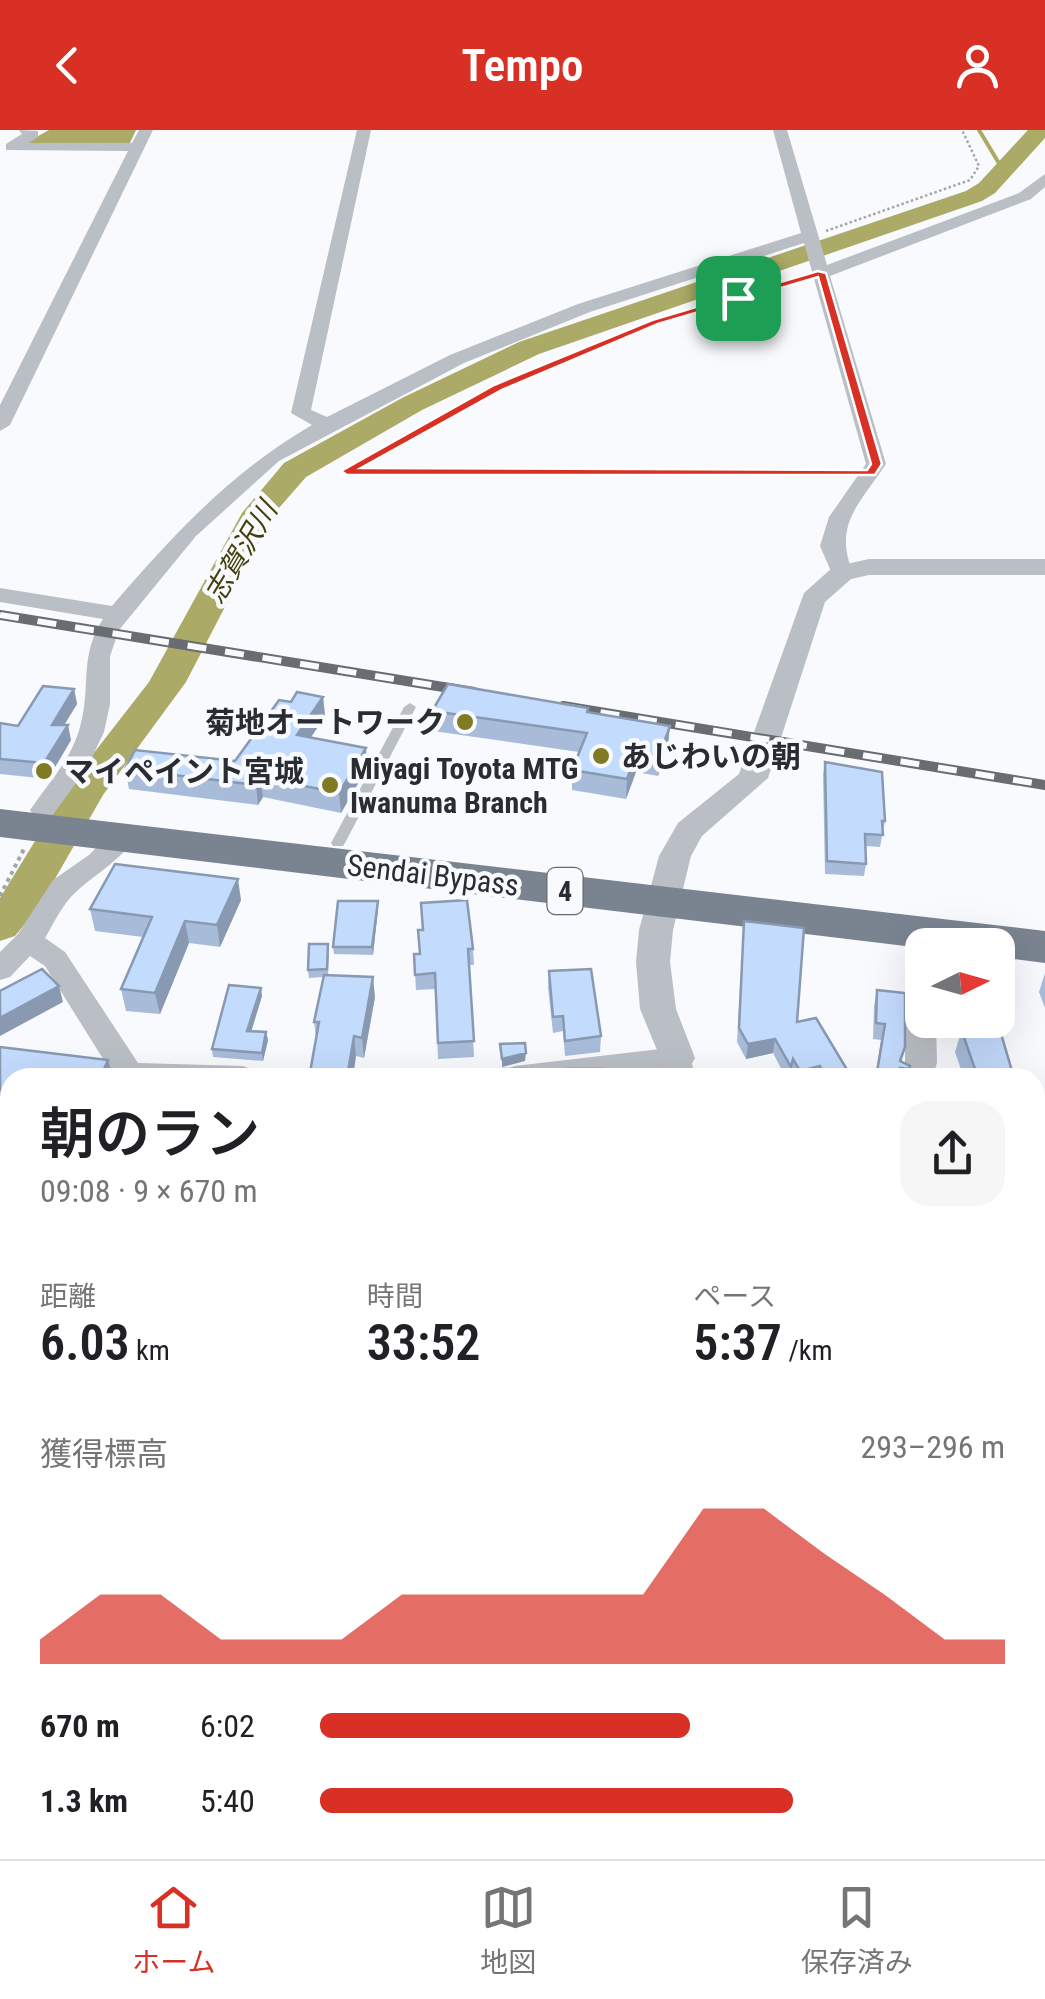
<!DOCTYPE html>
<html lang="ja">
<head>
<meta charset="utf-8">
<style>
	body { margin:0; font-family:"Roboto Condensed","Noto Sans JP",sans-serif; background:#f6f6f6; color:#202124; height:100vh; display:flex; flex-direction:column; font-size:38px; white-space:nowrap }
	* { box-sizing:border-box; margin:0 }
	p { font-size:32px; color:#757577 }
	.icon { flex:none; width:55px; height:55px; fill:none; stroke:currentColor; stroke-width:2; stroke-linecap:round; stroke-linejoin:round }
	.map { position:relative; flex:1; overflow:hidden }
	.side { position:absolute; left:0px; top:938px; width:1045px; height:792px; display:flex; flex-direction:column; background:#fff; border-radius:30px 30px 0 0; box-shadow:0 10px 40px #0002 }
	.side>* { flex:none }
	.needle { width:65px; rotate:85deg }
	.tools { position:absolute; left:905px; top:798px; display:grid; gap:20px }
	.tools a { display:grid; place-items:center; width:110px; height:110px; border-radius:20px; background:#fff; box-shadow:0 10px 40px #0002; font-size:50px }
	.pin { position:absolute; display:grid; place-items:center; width:85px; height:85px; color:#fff; margin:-42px; border-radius:20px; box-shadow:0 5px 15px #0006 }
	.round { display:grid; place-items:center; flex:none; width:105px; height:105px; border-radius:30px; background:#f6f6f6 }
	.overview { display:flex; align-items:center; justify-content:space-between; height:170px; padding:0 40px }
	h1 { font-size:55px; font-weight:600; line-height:75px }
	.metrics { display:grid; grid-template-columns:repeat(3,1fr); gap:15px; height:170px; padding:10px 40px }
	.metrics div { display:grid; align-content:center }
	.metrics b { font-size:50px; font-weight:600 }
	.metrics small { font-size:28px; font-weight:400 }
	.metrics p { font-size:28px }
	.chart { height:280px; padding:20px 40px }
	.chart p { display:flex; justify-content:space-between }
	.chart svg { width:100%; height:180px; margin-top:10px; fill:#d93025; opacity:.7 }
	ul { padding:0 40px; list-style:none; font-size:32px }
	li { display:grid; grid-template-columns:160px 120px 1fr; align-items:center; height:75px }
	li i { height:25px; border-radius:12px; background:#d93025 }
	header { display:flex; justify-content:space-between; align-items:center; height:130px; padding:0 40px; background:#d93025; color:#fff; font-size:45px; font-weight:600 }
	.dock { display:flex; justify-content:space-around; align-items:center; height:140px; border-top:2px solid #e0e0e0; background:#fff; font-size:28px; color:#757577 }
	.dock a { display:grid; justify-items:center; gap:5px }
	.dock .selected { color:#d93025 }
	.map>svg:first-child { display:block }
	.water { fill:#abaa66 }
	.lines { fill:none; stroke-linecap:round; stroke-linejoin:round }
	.stream { stroke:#abaa66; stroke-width:4 }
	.river { fill:#abaa66; fill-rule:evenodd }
	.path-far2 { stroke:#a3a6aa; stroke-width:2.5; stroke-dasharray:2.5 2.5; stroke-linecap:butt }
	.path-far1 { stroke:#a3a6aa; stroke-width:4; stroke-dasharray:4 4; stroke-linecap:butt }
	.path { stroke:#a3a6aa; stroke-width:6; stroke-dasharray:6 6; stroke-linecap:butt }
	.service { fill:#babfc5; fill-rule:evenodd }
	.minor { fill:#babfc5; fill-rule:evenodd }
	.tertiary { fill:#babfc5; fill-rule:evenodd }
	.trunk { fill:#7a8490; fill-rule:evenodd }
	.rail-casing { stroke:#696c71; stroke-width:10 }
	.rail { stroke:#f8fafd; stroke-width:6; stroke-dasharray:19; stroke-linecap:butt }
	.wall { fill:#a8bcda }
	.shaded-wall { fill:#8899b1 }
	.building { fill:#c3dbfd; stroke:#8899b1; stroke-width:2.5 }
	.route { fill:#d93025; stroke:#fff; stroke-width:2.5; fill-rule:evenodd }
	.poi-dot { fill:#7e7b22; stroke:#f8fafd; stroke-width:4 }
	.labels { text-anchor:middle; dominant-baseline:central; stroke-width:9; stroke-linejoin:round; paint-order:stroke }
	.far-water-label { font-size:28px; font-style:italic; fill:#424009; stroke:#f8fafd }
	.shield { fill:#f8fafd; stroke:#676a70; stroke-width:2.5 }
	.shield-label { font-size:28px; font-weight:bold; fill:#292d33 }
	.poi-label { font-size:30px; font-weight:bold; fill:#292d33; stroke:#f8fafd; text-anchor:start }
	.street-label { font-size:30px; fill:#292d33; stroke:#f8fafd }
</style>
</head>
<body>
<header><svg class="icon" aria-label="back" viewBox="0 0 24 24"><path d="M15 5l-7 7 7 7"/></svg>Tempo<svg class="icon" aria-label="person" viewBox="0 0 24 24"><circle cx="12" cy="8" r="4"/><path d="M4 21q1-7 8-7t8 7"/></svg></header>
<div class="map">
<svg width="1045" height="1729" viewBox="0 0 1045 1729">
	<rect width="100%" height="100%" fill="#f8fafd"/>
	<path class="water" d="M49 0H136L129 15H22Z"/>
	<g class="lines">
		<path class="stream" d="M979 0 1003 40"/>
		<path class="river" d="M1028 0H1045V8L995 63 982 71 539 224 422 280 306 347 272 386 186 552 103 665 40 775 15 806 0 811V768L72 651 149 552 242 383 284 333 402 268 519 212 966 61 979 53Z"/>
		<path class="path-far2" d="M826 101 970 50 979 36 962 0
			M612 210 655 192 804 148"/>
		<path class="path-far1" d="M618 207 498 257 347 341 848 343
			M0 766 24 719"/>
		<path class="path" d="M0 1341 10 1311"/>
		<path class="service" d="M410 573 416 577 345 713 343 716H333L331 713 404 577Z"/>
		<path class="minor" d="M19 0 38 1V7L29 13H132L139 0H153L10 295 0 301V275L128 21 6 20V14L22 4Z
			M357 0H371L311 280 327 287 450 225 578 174 801 103 773 0H787L827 135 1019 63 1045 44V57L1031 69 830 146 886 334C859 375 833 394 853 443L850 448H834L820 416 829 387 866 334 804 113 590 182 464 233 279 331 196 406 119 500 110 526V574L104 602 87 638 52 686H34L30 680C49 652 73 628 81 593 91 554 79 526 103 489L0 472V458L112 476C172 406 231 342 312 295L291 283Z
			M121 699 131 702 135 708C119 732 96 743 76 762 63 773 54 793 45 808L65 822 138 933 243 936 254 940 258 948H115L45 836 30 826 10 847 0 850V822L18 804 53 750 89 725 111 702Z
			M920 793 930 796 935 815H922V890H936L937 933 932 948H900L905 933 906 803 910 796Z
			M677 917 688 920 696 948H664L663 941 612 948H500L504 940 515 936Z
			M1045 1175V1205L1035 1207V1177Z
			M1035 1307H1045V1341H1035Z
			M1035 1405 1045 1409V1476L1035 1472Z
			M1035 1576H1045V1620H1035Z
			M767 1720H813L814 1729H768Z"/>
		<path class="tertiary" d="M869 429H1045V445H869L851 449 825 472 768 648 702 706 691 726 673 800 670 832 676 879 695 928 690 937 677 941 664 937 640 879 636 832 639 800 659 726 678 693 739 644 804 463 833 437Z"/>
		<path class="trunk" d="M0 679 1045 801V833L998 827V815H922V818L0 707Z"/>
		<g class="rail-casing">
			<path id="rail" d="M0 485 474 562
				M563 576 1045 655"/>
		</g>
		<use href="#rail" class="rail"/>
	</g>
	<path class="wall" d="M74 559 77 574 64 595 71 610 48 649 0 644V593L18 596Z
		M323 567 325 586 311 607 366 618 367 638 341 683 263 667 258 675 129 659 125 639 235 631 291 572Z
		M432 581 588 582 668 616 658 646 636 642 626 669 572 660V640L579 622 433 601Z
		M825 632 885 691 880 717 866 716V734L864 746 825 744 823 644Z
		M241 770 220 817 189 813 160 884 126 881 121 859 143 807 95 801 90 779Z
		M378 779 373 825 334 824 333 817Z
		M744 791 797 892 852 948H793L791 944 790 948H786L773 923 746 929 737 912Z
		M473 819 474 835H469L474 927 438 929 435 859 416 860 414 824Z
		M329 822 328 845 375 867 364 928 356 926 316 908 314 892 323 847 309 848 308 840Z
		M549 841 601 906 600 922 565 926 563 901 553 903 548 857Z
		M1045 843V878L1039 862Z
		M998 855 1005 884 1000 900 1012 941 1010 948H964L955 922 962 899 960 890H998Z
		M877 860 905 917 901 932 910 936 907 948H875L881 910 873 909 874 876Z
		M262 866 251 901 266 902 268 910 263 931 213 927 212 919Z
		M0 917 10 948V984L0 982Z
		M1035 989 1045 1008V1104H1038L1037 1119 1045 1121V1172L1038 1173 1037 1191 1042 1194H1045V1304L1040 1303 1035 1288Z
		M10 1118V1216L7 1227H0V1144Z
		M1035 1515H1045V1573L1036 1572 1035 1574Z
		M949 1720H1023L1025 1729H951Z"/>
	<path class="shaded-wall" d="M74 559 77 574 55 610 52 595Z
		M323 567 325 586 300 624 297 605Z
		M68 595 71 610 48 649 44 633Z
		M670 596 668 616 658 646 659 626Z
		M366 618 367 638 341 683 339 663Z
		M637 622 636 642 626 669 627 649Z
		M260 647 263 667 258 675 256 655Z
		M238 749 241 770 220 817 217 795Z
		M378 771V779L373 825 372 817Z
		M185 791 189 813 160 884 155 863Z
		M373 847 375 867 364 928 362 908Z
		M59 856 63 872 0 906V888Z
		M261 858 262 866 249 909 247 901Z
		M266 902 268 910 263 931 262 923Z
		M354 906 356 926 353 948H347Z
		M775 909 773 923 746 929 748 914Z
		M526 923 525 931 502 937V929Z
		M108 930 113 948H100Z
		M820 936 818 948H798L800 941Z
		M1045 1088V1103L1035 1105 1038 1089Z
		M1045 1156 1044 1171 1035 1174 1038 1158Z
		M10 1169V1216L7 1227 0 1206Z"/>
	<path class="building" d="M448 554 588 578 587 582 670 596 659 626 637 622 627 649 572 640 587 603 432 581Z
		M43 556 74 559 52 595H68L44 633 0 629V593L18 596Z
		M297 562 323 567 297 605 366 618 339 663 260 647 256 655 125 639 135 620 235 631 279 570 291 572Z
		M825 632 882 642 885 691H882L883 705 865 704 866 734 827 731Z
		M115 734 238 749 217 795 185 791 155 863 121 859 152 787 90 779Z
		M467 770 473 819H468L474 911 438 913 435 843 415 845 414 824H420L418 800H423L421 773Z
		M338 771H378L372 817H333Z
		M744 791 804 798 797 892 816 888 852 948H825L820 936 800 941 793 929 791 937 775 909 748 914 739 898Z
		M309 814H328L327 839 308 840Z
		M42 839 59 856 0 888V861Z
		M591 839 601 906 565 911 563 886 553 887 549 841Z
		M324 845 373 847 362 908 354 906 347 948H309L319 892H314Z
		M229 855 261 858 247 901 266 902 262 923 212 919Z
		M998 855 1005 884H998Z
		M877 860 905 863V917L900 931 910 936 909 939 900 938V948H876L885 894 876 893Z
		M971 890H997L1012 941 976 942 961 899H973Z
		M525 913 526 923 502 929 500 914Z
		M0 917 108 930 100 948H10V961L0 960Z
		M503 939H527V948H503Z
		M567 939H604L605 948H568Z
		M1035 989H1038L1045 1008V1088L1038 1089 1037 1119 1045 1121V1156L1038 1158 1037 1191 1042 1194H1045V1282L1035 1252Z
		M10 1118V1169L0 1206V1144Z
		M1035 1515H1045V1558L1043 1557 1039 1567H1035Z
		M957 1720H1023L1025 1729H959Z"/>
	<path class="route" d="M818 141 826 143 882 334 875 345H347L341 341 494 255 652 190ZM818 147 871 334 867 340 361 338 502 260 658 194Z"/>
	<g class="poi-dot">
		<circle cx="465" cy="592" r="10"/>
		<circle cx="601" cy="626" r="10"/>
		<circle cx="44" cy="641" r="10"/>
		<circle cx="330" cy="655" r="10"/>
	</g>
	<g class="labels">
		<g class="far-water-label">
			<text transform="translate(241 422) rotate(-59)">志賀沢川</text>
		</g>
		<rect class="shield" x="547.5" y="738" width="35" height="46" rx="8"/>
		<g class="shield-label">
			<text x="565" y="761">4</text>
		</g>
		<g class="poi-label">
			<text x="445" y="592" text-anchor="end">菊地オートワーク</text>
			<text x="621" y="626">あじわいの朝</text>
			<text x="350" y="638">Miyagi Toyota MTG<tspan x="350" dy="34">Iwanuma Branch</tspan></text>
			<text x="64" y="641">マイペイント宮城</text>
		</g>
		<g class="street-label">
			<text transform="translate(433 745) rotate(7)">Sendai Bypass</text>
		</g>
	</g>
</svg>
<div class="tools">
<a><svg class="needle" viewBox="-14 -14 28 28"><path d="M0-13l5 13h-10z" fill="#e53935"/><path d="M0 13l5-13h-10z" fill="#757577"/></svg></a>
</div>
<div class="pin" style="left:738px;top:168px;background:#1e9e55"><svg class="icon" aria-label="arrive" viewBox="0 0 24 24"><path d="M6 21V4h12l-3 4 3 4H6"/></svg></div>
<section class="side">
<div class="overview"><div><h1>朝のラン</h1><p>09:08 · 9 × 670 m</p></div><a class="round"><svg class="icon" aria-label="share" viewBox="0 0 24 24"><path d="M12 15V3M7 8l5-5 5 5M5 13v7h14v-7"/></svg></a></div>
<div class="metrics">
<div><p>距離</p><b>6.03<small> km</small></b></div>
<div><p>時間</p><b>33:52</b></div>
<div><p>ペース</p><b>5:37<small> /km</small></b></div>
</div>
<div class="chart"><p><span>獲得標高</span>293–296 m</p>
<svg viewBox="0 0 160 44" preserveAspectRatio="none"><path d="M0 44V38L10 27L20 27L30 38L40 38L50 38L60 27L70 27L80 27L90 27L100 27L110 6L120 6L130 17L140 27L150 38L160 38V44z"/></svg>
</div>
<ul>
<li><b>670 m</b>6:02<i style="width:54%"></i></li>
<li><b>1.3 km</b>5:40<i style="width:69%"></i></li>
</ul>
</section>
</div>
<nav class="dock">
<a class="selected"><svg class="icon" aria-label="home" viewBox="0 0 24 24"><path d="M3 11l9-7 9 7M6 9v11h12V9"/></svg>ホーム</a>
<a><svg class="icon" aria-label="map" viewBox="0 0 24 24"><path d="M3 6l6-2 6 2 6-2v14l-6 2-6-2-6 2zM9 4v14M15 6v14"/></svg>地図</a>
<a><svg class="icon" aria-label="saved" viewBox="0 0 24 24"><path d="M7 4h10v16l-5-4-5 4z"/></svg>保存済み</a>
</nav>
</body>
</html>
